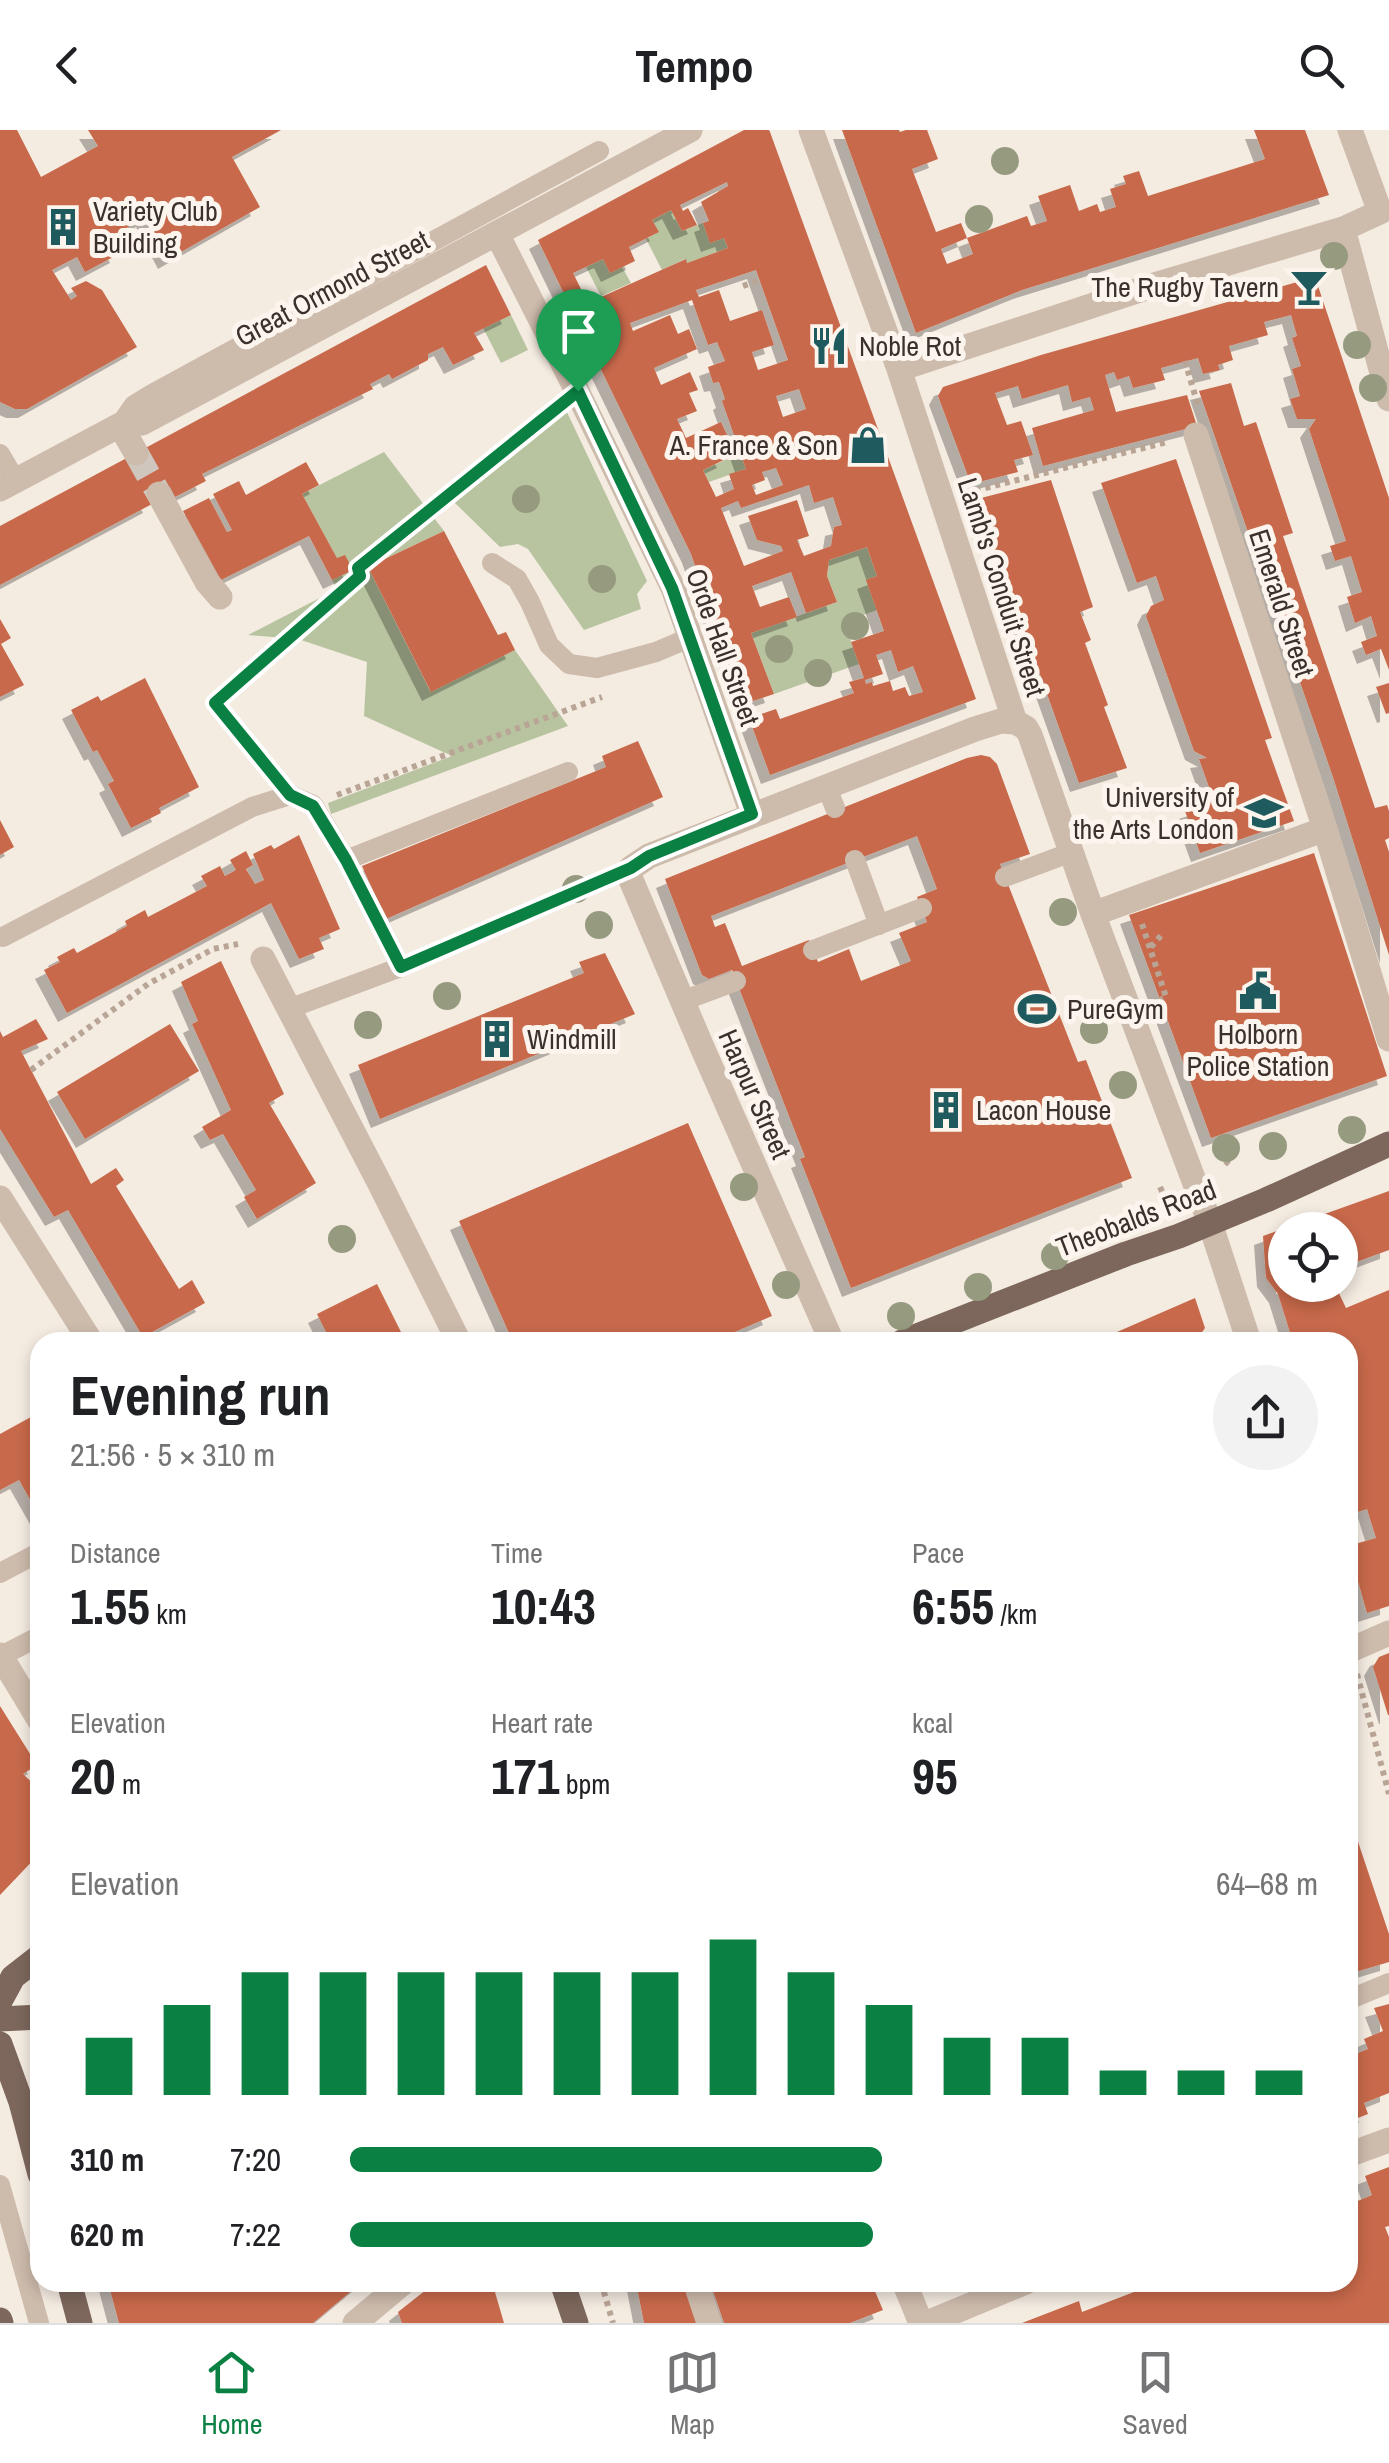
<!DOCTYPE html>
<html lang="en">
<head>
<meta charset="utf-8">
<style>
	body { margin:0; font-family:"Archivo Narrow",sans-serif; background:#f2f2f2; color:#202124; height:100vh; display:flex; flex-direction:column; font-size:38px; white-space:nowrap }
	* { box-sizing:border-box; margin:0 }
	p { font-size:32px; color:#757577 }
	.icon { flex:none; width:55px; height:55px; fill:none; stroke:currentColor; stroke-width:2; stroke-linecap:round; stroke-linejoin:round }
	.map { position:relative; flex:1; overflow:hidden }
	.side { position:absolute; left:30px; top:1202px; width:1328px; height:960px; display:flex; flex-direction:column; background:#fff; border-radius:30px; box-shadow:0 5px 15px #0003 }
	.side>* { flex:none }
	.buttons { position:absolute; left:1268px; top:1082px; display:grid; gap:20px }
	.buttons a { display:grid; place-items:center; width:90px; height:90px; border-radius:50%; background:#fff; box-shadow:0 5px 15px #0003; font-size:50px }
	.pin { position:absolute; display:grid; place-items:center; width:85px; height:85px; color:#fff; margin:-102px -42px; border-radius:50% 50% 50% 0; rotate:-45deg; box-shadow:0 0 10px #0007 }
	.pin .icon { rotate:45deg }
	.round { display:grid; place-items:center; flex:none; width:105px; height:105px; border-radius:52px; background:#f2f2f2 }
	.headline { display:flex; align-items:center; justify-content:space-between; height:170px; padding:0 40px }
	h1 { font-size:55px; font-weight:700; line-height:75px }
	.figures { display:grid; grid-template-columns:repeat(3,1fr); gap:15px; height:170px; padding:10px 40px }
	.figures div { display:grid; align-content:center }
	.figures b { font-size:50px; font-weight:700 }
	.figures small { font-size:28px; font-weight:400 }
	.figures p { font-size:28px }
	.chart { height:280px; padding:20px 40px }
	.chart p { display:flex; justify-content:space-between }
	.chart svg { width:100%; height:180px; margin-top:10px; stroke:#0b8043; stroke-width:6 }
	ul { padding:0 40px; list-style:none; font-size:32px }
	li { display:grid; grid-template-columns:160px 120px 1fr; align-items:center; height:75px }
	li i { height:25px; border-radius:12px; background:#0b8043 }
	header { display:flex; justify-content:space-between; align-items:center; height:130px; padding:0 40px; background:#fff; font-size:45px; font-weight:700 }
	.dock { display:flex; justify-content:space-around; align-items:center; height:140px; border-top:2px solid #e0e0e0; background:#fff; font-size:28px; color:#757577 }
	.dock a { display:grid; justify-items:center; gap:5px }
	.dock .selected { color:#0b8043 }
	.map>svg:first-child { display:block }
	.green { fill:#b8c4a0 }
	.building { fill:#c8694b; fill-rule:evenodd; filter:url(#shadow) }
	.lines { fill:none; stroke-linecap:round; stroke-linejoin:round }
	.street-tunnel { stroke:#cfc6bd; stroke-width:25; stroke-dasharray:25 12; stroke-linecap:butt }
	.path { stroke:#b9a596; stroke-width:6; stroke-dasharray:5 5; stroke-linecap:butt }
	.lane { stroke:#cdbbac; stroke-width:20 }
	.street { stroke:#cdbbac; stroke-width:25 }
	.primary { stroke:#7d675c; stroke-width:25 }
	.tree { fill:#969b7f }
	.route-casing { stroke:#fff; stroke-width:20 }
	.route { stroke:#0b8043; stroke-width:12 }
	.labels { text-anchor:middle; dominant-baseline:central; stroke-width:10; stroke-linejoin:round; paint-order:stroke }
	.poi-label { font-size:28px; fill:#3b302b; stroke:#fbf5ee; text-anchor:start }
	.street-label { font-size:28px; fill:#3b302b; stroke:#fbf5ee }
</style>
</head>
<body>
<header><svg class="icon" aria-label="back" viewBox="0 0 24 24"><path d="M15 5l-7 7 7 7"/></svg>Tempo<svg class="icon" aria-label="search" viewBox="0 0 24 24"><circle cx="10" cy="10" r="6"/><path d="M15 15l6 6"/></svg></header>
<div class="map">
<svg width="1389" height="2193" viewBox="0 0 1389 2193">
	<defs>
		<filter id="shadow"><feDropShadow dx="-9" dy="9" stdDeviation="0" flood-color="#0004"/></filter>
	</defs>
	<rect width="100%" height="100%" fill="#f4ebe1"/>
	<path class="green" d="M671 80 682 101 703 93 724 108 728 118 687 133 685 129 662 140 646 109 658 102 652 90Z
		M603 129 610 142 622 137 631 153 601 166 586 137Z
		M511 185 528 220 501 233 483 198Z
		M565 278 647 451 637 464 641 479 584 500 528 419 518 414 500 417 453 371Z
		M734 304 746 339 709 352 703 340 725 330 717 312Z
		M384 322 444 401 368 437 430 561 515 520 568 596 331 684 328 673 452 626 364 586 367 532 298 509 248 505 337 459 332 450 337 428 302 364Z
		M867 417 877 446 867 450 877 480 844 492 859 534 774 564 751 503 837 472 827 446 829 430Z"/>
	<path class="building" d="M0 0H17L41 47 98 16 88 0H281L232 27 260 77 167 130 145 88 109 107 119 124 100 134 85 142 77 127 52 140 71 170 77 166 71 158 86 151 102 160 137 217 27 279H15L0 272Z
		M744 0H769L770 2 976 569 770 645 749 588 776 579 780 589 854 563 849 552 864 548 851 512 884 501 866 450 877 446 867 417 829 430 827 446 837 472 806 483 791 442 752 456 760 477 789 467 797 487 751 503 774 564 744 574 691 424 572 180 686 129 687 133 728 118 724 108 710 113 703 93 709 91 701 72 728 56 727 52 680 75 683 81 688 78 697 95 682 101 671 80 652 90 659 102 629 117 635 131 610 143 603 129 573 143 583 163 567 170 538 110ZM756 140 788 230 758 240 752 222 774 215 762 180 730 191 719 160 699 167 696 160ZM692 170 708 215 717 212 725 231 708 237 713 253 719 252 725 269 722 271 746 339 729 344 734 359 716 367 703 340 726 329 717 312 728 307 721 292 686 308 677 289 697 281 689 263 698 260 690 242 661 255 654 238 697 219 689 199 678 204 670 185 633 201 630 193ZM799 259 806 279 783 287 776 266ZM776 338 783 355 756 365 752 355 765 350 762 342ZM809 355 814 373 833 367 842 395 834 397 831 416 804 426 797 410 809 406 797 370 748 386 757 410 781 416 783 421 744 436 721 378 738 371 741 378ZM891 520 898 542 913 536 923 562 909 566 905 557 893 561 890 551 873 556 872 552 866 554 865 550 883 544 876 525Z
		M842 0H899L900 2 906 0H927L938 29 912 39 936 102 961 93 967 108 941 119 947 134 973 124 967 108 1027 86 1031 96 1047 91 1038 66 1070 55 1079 81 1097 74 1100 82 1116 77 1110 59 1126 54 1123 46 1139 41 1148 66 1265 29 1254 0H1305L1329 65 1022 160 916 203Z
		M486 135 511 185 474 203 484 220 453 235 443 217 428 224V230L392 249 389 244 370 254 373 259 202 344 206 351 175 367 170 357 149 368 152 374 0 455V396Z
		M1315 147 1389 368V540L1381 519 1366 525 1361 512 1377 506 1371 486 1355 493 1347 467 1362 462 1351 426 1335 431 1330 416 1346 411 1309 299 1316 289H1297L1290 269 1300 266 1292 239 1301 236 1292 208 1297 206 1291 185 1264 192 1268 205 1229 216 1233 230 1218 235 1220 240 1203 244 1198 228 1161 238 1165 250 1133 258 1129 246 1117 250 1114 242 1105 245 1116 282 1187 265 1197 296 1043 336 1032 298 1094 280 1090 267 1072 272 1068 255 1022 269 1018 256 995 263 1007 295 1021 291 1033 325 1014 330 1018 342 971 354 938 266 943 257 1041 225Z
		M1231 253 1244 296 1256 292 1293 403 1283 406 1375 678 1387 675 1389 681V708L1385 710 1389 722V825L1333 647 1199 261Z
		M1176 329 1272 608 1265 610 1294 691 1200 723 1185 681 1214 671 1199 629 1207 628 1194 621 1146 486 1151 476 1164 470 1156 446 1137 453 1101 353Z
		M306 332 319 355 302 364 337 428 345 425 353 440 332 450 309 406 221 450 183 381 209 368 227 402 232 400 213 364 239 351 246 365Z
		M1051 350 1093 477 1080 482 1091 510 1085 513 1108 575 1104 577 1127 638 1079 653 977 369Z
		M444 401 498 505 506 502 515 520 431 562 368 437Z
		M0 489 11 508 1 514 24 555 0 567Z
		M145 548 199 657 159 678 161 683 131 698 108 654 114 651 97 620 93 622 71 580 98 566 101 571Z
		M1389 553V583L1386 584 1376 557Z
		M638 611 663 667 386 789 362 736 606 637 602 626Z
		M981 625 990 627 997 634 1030 724 1000 734 1078 932 1086 930 1132 1048 851 1158 800 1029 805 1027 732 840 709 849 702 845 665 749 967 628ZM917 706 937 759 917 767 927 792 899 803 911 831 861 851 849 819 818 832 809 810 742 836 725 793 715 797 711 786Z
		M0 690 14 717 0 725Z
		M299 705 340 799 319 808 324 819 299 829 271 773 67 883 44 840 60 832 57 827 74 818 77 823 127 796 125 791 145 780 148 787 207 756 201 746 220 736 225 746 236 740 230 730 246 721 253 735 246 739 255 754 264 750 253 724 271 715 274 719Z
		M1314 723 1387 946 1211 1008 1129 785Z
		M605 823 635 884 380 989 358 935 584 843 579 832Z
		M221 831 284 964 269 973 316 1053 257 1089 244 1067 256 1060 223 1004 210 1010 202 997 231 980 192 894 198 891 181 852Z
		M36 889 48 909 21 921 91 1054 116 1038 124 1050 116 1056 179 1159 192 1150 205 1173 143 1207 68 1080 54 1087 0 999V901L3 907Z
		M170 894 199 941 85 1009 57 962Z
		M688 993 772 1186 730 1204 733 1212H513L459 1091Z
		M1389 1061V1120L1340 1138V1100H1285V1155H1335L1346 1178 1389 1160V1476L1367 1483 1348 1416 1376 1408 1367 1379 1348 1385V1212H1293L1278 1164 1266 1148 1263 1106Z
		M377 1154 406 1212H331L317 1184Z
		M1195 1168 1205 1198 1195 1212H1094Z
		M40 1282V1387L19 1350 0 1360V1304Z
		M1389 1523V1585H1388L1373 1537 1379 1527Z
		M0 1576 37 1635 23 1644 40 1660V1723L0 1765Z
		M1348 1682 1389 1804V1832L1349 1844Z
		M1389 1874V1963L1364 1973 1368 1984 1348 1992V1927L1368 1919 1364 1909 1383 1901 1374 1878Z
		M1389 2037V2096L1385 2097 1389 2107V2193H1022L1079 2171 1082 2182 1160 2152H1348V2075L1372 2065 1365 2046Z
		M108 2152H362L313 2193H119Z
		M436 2152H492L504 2193H402L398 2182Z
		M636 2152H687L698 2193H644Z
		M710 2152H871L883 2180 850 2193H724Z"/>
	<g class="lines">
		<path class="street-tunnel" d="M136 323 159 364"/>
		<path class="path" d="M743 156 760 150
			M1185 231 1199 279
			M966 363 1167 312
			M272 642 215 573 360 446 357 438 557 278
			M337 665 602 567
			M1142 794 1166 867 1156 872
			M1151 817 1164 802
			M426 827 602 751
			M31 940 148 854 213 819 238 814
			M1218 1024 1232 1037
			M1160 1057 1164 1066
			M1357 1544 1389 1664
			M601 2152 613 2193"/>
		<path class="lane" d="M120 295 134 275 152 264 599 21
			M0 324 16 351
			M492 433 517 449 530 472 549 515 569 534 597 538 656 522 689 508
			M826 655 835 678
			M346 730 568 642
			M855 730 879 795
			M1005 747 1072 722
			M3 807 252 677 290 665 313 675 346 730 401 837 288 879
			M813 820 922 778
			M682 871 736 851
			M0 1443 40 1422
			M1 1526 40 1506
			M1348 1870 1389 1853
			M0 2055 39 2193"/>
		<path class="street" d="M811 0 899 239 1015 592 1026 598 1030 605 1093 784 1210 1093 1249 1212
			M1343 99 1389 269
			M497 104 577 261 673 458 752 684
			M899 239 1161 153 1343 99 1380 82 1350 0
			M120 295 136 323
			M1196 305 1325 699 1389 909
			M0 359 120 295 142 293 690 0
			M159 364 207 452 220 467
			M1093 784 1325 699
			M263 829 379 1052 459 1212
			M0 1068 91 1212
			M832 1212 702 917 629 745 631 738 649 726 975 599 1001 591 1015 592
			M1348 1521 1389 1503
			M0 1525 40 1591
			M1348 2025 1389 2010
			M904 2152 921 2193
			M698 2160 709 2193
			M355 2193 404 2152
			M927 2193 1026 2152"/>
		<path class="primary" d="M902 1212 1126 1124 1179 1106 1266 1070 1389 1014
			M0 1871 13 1847 40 1826
			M0 1889 40 1887
			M0 1914 21 1972 40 2044
			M69 2152 80 2193
			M562 2152 576 2193
			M0 2190 1 2193"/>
	</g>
	<g class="tree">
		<circle cx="1005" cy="31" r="14"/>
		<circle cx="979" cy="89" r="14"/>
		<circle cx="1334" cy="126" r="14"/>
		<circle cx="1357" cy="215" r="14"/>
		<circle cx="1373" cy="258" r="14"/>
		<circle cx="526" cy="369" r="14"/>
		<circle cx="602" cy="449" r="14"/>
		<circle cx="855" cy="496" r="14"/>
		<circle cx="779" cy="519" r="14"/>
		<circle cx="818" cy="543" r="14"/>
		<circle cx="576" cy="759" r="14"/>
		<circle cx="1063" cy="782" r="14"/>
		<circle cx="599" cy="795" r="14"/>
		<circle cx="447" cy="866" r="14"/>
		<circle cx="368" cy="895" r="14"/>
		<circle cx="1094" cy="900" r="14"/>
		<circle cx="1123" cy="955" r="14"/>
		<circle cx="1352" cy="1000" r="14"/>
		<circle cx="1273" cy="1016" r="14"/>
		<circle cx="1226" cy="1018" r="14"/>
		<circle cx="744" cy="1057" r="14"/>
		<circle cx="342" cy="1109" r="14"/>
		<circle cx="1055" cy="1126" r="14"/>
		<circle cx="786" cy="1155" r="14"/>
		<circle cx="978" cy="1157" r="14"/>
		<circle cx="901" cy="1186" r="14"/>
	</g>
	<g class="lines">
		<g class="route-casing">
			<path id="route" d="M578 261 672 458 752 684 649 726 631 738 401 837 346 730 313 676 290 665 215 573 360 446 358 438Z"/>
		</g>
		<use href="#route" class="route"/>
	</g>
	<defs>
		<g id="building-bare" transform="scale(3)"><path d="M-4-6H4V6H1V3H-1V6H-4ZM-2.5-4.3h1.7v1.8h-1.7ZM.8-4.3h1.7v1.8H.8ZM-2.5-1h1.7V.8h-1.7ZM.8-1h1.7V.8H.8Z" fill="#1f5a5e" stroke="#fbf5ee" stroke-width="2.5" paint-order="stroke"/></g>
		<g id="bar-bare" transform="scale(3)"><path d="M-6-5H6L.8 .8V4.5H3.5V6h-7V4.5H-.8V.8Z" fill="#1f5a5e" stroke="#fbf5ee" stroke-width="2.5" paint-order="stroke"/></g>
		<g id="restaurant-bare" transform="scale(3)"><path d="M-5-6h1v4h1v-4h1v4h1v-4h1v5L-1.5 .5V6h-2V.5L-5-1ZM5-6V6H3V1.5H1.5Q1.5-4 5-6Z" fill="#1f5a5e" stroke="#fbf5ee" stroke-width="2.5" paint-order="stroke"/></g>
		<g id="shop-bare" transform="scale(3)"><path d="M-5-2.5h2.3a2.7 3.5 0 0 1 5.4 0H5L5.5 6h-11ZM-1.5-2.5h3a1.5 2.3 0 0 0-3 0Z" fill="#1f5a5e" stroke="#fbf5ee" stroke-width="2.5" paint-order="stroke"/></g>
		<g id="university-bare" transform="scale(3)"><path d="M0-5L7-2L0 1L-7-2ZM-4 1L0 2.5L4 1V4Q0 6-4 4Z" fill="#1f5a5e" stroke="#fbf5ee" stroke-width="2.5" paint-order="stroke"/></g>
		<g id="civic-bare" transform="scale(3)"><path d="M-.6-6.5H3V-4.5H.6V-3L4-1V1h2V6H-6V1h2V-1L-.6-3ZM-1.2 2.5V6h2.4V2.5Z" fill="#1f5a5e" stroke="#fbf5ee" stroke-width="2.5" paint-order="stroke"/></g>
		<g id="stadium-bare" transform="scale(3)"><path d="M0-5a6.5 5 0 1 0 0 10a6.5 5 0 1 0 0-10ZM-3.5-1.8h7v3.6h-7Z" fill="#1f5a5e" stroke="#fbf5ee" stroke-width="2.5" paint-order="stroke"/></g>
	</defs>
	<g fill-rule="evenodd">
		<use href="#building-bare" x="63" y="97"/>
		<use href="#bar-bare" x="1309" y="157"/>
		<use href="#restaurant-bare" x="829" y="216"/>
		<use href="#shop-bare" x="868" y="315"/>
		<use href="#university-bare" x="1264" y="683"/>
		<use href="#civic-bare" x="1258" y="861"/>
		<use href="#stadium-bare" x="1037" y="879"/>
		<use href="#building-bare" x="497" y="909"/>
		<use href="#building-bare" x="946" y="980"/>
	</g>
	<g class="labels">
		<g class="poi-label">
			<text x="93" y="81">Variety Club<tspan x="93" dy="32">Building</tspan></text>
			<text x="1279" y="157" text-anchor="end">The Rugby Tavern</text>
			<text x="859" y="216">Noble Rot</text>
			<text x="838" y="315" text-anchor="end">A. France &amp; Son</text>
			<text x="1234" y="667" text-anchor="end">University of<tspan x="1234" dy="32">the Arts London</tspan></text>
			<text x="1067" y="879">PureGym</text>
			<text x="1258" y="904" text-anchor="middle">Holborn<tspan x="1258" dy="32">Police Station</tspan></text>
			<text x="527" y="909">Windmill</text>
			<text x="976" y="980">Lacon House</text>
		</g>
		<g class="street-label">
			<text transform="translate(332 158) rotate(-28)">Great Ormond Street</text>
			<text transform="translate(1002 457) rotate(72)">Lamb's Conduit Street</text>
			<text transform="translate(1282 473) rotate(72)">Emerald Street</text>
			<text transform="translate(723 517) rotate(70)">Orde Hall Street</text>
			<text transform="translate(755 964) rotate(66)">Harpur Street</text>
			<text transform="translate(1136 1088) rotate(-21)">Theobalds Road</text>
		</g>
	</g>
</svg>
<div class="buttons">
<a><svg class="icon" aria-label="locate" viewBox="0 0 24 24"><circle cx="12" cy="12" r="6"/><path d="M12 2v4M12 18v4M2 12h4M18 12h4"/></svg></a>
</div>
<div class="pin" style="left:578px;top:261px;background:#1e9e55"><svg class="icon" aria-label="arrive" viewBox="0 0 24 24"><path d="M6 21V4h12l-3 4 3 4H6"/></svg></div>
<section class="side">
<div class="headline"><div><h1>Evening run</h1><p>21:56 · 5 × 310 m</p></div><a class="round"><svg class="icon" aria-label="share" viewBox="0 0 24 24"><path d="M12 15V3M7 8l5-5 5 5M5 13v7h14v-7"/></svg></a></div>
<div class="figures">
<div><p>Distance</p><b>1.55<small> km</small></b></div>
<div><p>Time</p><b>10:43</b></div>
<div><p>Pace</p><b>6:55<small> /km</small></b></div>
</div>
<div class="figures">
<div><p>Elevation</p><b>20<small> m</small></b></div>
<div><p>Heart rate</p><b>171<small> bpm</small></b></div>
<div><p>kcal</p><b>95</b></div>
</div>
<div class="chart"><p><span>Elevation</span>64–68 m</p>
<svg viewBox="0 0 160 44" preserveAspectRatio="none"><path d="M5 44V30M15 44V22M25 44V14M35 44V14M45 44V14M55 44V14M65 44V14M75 44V14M85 44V6M95 44V14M105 44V22M115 44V30M125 44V30M135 44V38M145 44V38M155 44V38"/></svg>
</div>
<ul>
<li><b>310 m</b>7:20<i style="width:55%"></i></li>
<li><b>620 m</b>7:22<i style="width:54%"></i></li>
</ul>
</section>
</div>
<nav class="dock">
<a class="selected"><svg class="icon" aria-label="home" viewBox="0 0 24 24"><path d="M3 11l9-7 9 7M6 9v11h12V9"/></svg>Home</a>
<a><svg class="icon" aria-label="map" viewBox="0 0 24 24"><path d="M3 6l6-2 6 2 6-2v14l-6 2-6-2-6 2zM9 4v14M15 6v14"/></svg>Map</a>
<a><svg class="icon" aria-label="saved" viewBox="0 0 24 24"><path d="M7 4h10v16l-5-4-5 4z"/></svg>Saved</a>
</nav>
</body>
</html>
